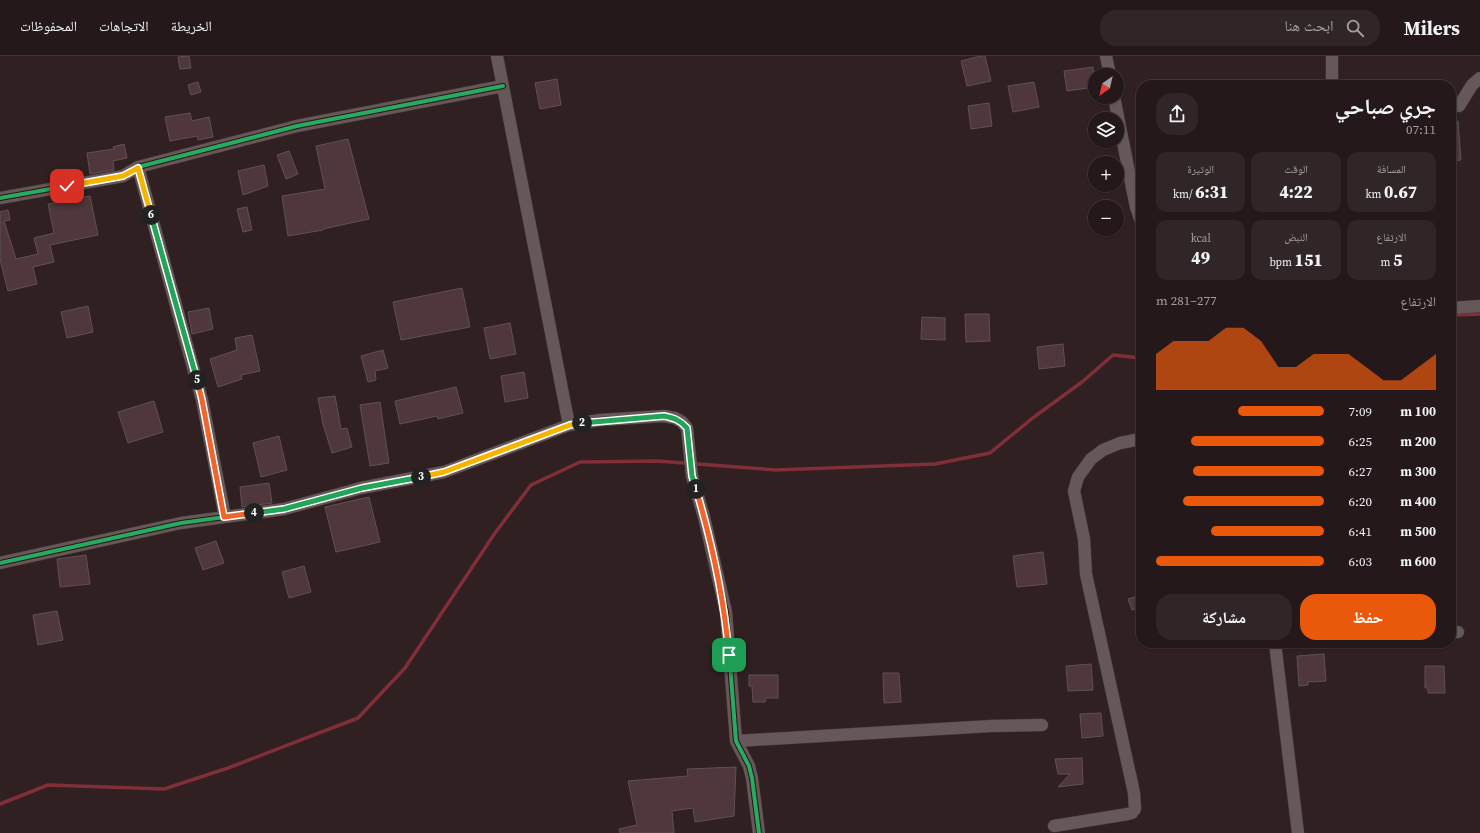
<!DOCTYPE html>
<html lang="ar">
<head>
<meta charset="utf-8">
<style>
	body { margin:0; font-family:"Source Serif 4","Noto Naskh Arabic",serif; background:#302527; color:#f1f3f6; direction:rtl; height:100vh; display:flex; flex-direction:column; font-size:15px; white-space:nowrap }
	* { box-sizing:border-box; margin:0 }
	p { font-size:13px; color:#a3a0a2 }
	.icon { flex:none; width:22px; height:22px; fill:none; stroke:currentColor; stroke-width:2; stroke-linecap:round; stroke-linejoin:round }
	.map { position:relative; flex:1; overflow:hidden; direction:ltr }
	.panel { position:absolute; left:1136px; top:24px; width:320px; height:568px; display:flex; flex-direction:column; background:#24181a; border-radius:16px; box-shadow:0 1px 3px #0004,0 0 0 1px #413739; direction:rtl }
	.panel>* { flex:none }
	.needle { width:26px; rotate:214deg }
	.tools { position:absolute; left:1088px; top:12px; display:grid; gap:8px }
	.tools a { display:grid; place-items:center; width:36px; height:36px; border-radius:50%; background:#24181a; box-shadow:0 1px 3px #0004,0 0 0 1px #413739; font-size:20px }
	.pin { position:absolute; display:grid; place-items:center; width:34px; height:34px; color:#fff; margin:-17px; border-radius:8px; box-shadow:0 2px 6px #0006 }
	.km { position:absolute; width:20px; height:20px; margin:-10px; border-radius:50%; background:#222; color:#fff; font-size:11px; line-height:20px; text-align:center }
	.round { display:grid; place-items:center; flex:none; width:42px; height:42px; border-radius:16px; background:#302527 }
	.overview { display:flex; align-items:center; justify-content:space-between; height:68px; padding:0 20px }
	h1 { font-size:22px; font-weight:800; line-height:30px }
	.metrics { display:grid; grid-template-columns:repeat(3,1fr); gap:6px; height:68px; padding:4px 20px }
	.metrics div { display:grid; align-content:center; border-radius:10px; background:#302527; text-align:center }
	.metrics b { font-size:17px; font-weight:800 }
	.metrics small { font-size:11px; font-weight:400 }
	.metrics p { font-size:11px }
	.chart { height:112px; padding:8px 20px }
	.chart p { display:flex; justify-content:space-between }
	.chart svg { width:100%; height:72px; margin-top:4px; fill:#ea580c; opacity:.7 }
	.primary-button { display:flex; gap:8px; margin-top:auto; padding:8px 20px }
	.primary-button a { flex:1; height:46px; border-radius:16px; background:#ea580c; color:#fff; font-size:16px; font-weight:800; line-height:46px; text-align:center }
	.primary-button a+a { background:#302527; color:#f1f3f6 }
	ul { padding:0 20px; list-style:none; font-size:13px }
	li { display:grid; grid-template-columns:64px 48px 1fr; align-items:center; height:30px }
	li i { height:10px; border-radius:5px; background:#ea580c }
	header { display:flex; align-items:center; gap:24px; box-sizing:border-box; height:56px; padding:0 20px; background:#24181a; border-bottom:1px solid #413739 }
	header strong { font-size:19px }
	nav { display:flex; gap:22px; margin-inline-start:auto; font-size:14px }
	.search { width:280px; height:36px; background:#302527; display:flex; align-items:center; gap:10px; box-sizing:border-box; padding:0 14px; border-radius:16px; color:#a3a0a2; font-size:15px }
	.map>svg:first-child { display:block }
	.lines { fill:none; stroke-linecap:round; stroke-linejoin:round }
	.stream { stroke:#802e38; stroke-width:3.5 }
	.building { fill:#4f373b; stroke:#5f5152 }
	.street-casing { stroke:#4b3d3e; stroke-width:13 }
	.street { stroke:#665859; stroke-width:12 }
	.cycleway-casing { stroke:#2c1113; stroke-width:6 }
	.cycleway { stroke:#26ab63; stroke-width:4 }
	.split-1-casing { stroke:#fff; stroke-width:8 }
	.split-2-casing { stroke:#fff; stroke-width:8 }
	.split-3-casing { stroke:#fff; stroke-width:8 }
	.split-4-casing { stroke:#fff; stroke-width:8 }
	.split-5-casing { stroke:#fff; stroke-width:8 }
	.split-6-casing { stroke:#fff; stroke-width:8 }
	.split-7-casing { stroke:#fff; stroke-width:8 }
	.split-1 { stroke:#f0652b; stroke-width:5 }
	.split-2 { stroke:#22a559; stroke-width:5 }
	.split-3 { stroke:#f5b400; stroke-width:5 }
	.split-4 { stroke:#22a559; stroke-width:5 }
	.split-5 { stroke:#f0652b; stroke-width:5 }
	.split-6 { stroke:#22a559; stroke-width:5 }
	.split-7 { stroke:#f5b400; stroke-width:5 }
</style>
</head>
<body>
<header>
<strong>Milers</strong>
<div class="search"><svg class="icon" aria-label="search" viewBox="0 0 24 24"><circle cx="10" cy="10" r="6"/><path d="M15 15l6 6"/></svg>ابحث هنا</div>
<nav><a>الخريطة</a><a>الاتجاهات</a><a>المحفوظات</a></nav>
</header>
<div class="map">
<svg width="1480" height="777" viewBox="0 0 1480 777">
	<rect width="100%" height="100%" fill="#302022"/>
	<g class="lines">
		<path class="stream" d="M1451 259 1480 258
			M0 748 48 729 164 733 228 712 358 662 405 612 495 477 531 429 580 406 657 405 776 414 935 408 990 397 1034 361 1082 326 1113 299 1141 302"/>
	</g>
	<path class="building" d="M189 0 191 12 180 13 178 1Z
		M981 0H985L991 25 967 30 961 5Z
		M1093 11 1095 31 1067 35 1064 15Z
		M557 23 561 49 540 53 535 27Z
		M198 26 201 36 191 39 188 29Z
		M1034 26 1039 51 1013 56 1008 30Z
		M989 47 992 70 971 73 968 50Z
		M190 57 192 65 209 61 213 81 198 84 197 80 170 85 165 61Z
		M1451 65H1458L1461 104 1451 105Z
		M348 83 369 163 323 173V174L288 180 282 140 325 133 316 90Z
		M124 88 127 102 113 105 114 114 90 118 87 97 114 93 113 91Z
		M289 95 298 118 286 123 277 99Z
		M264 109 268 130 243 139 238 115Z
		M90 140 98 179 50 189 54 206 33 211 37 228 8 235 0 203V156L8 154 10 164 4 165 16 203 38 198 34 182 54 177 48 148Z
		M247 151 252 174 243 176 237 153Z
		M462 232 470 271 401 284 393 246Z
		M88 250 93 276 67 282 61 256Z
		M209 252 213 273 192 278 188 256Z
		M965 258H989L990 285 966 286Z
		M922 261 945 262V284L921 283Z
		M510 267 516 298 490 303 484 272Z
		M252 279 260 315 241 319 242 323 218 331 210 303 237 294 235 282Z
		M1063 288 1065 310 1039 313 1037 291Z
		M383 294 388 312 375 315 376 324 368 326 361 300Z
		M524 316 528 342 505 346 501 320Z
		M456 331 463 357 438 363 437 360 400 368 395 345Z
		M335 340 341 373 347 372 352 391 332 397 323 368 318 342Z
		M154 345 163 376 128 387 118 356Z
		M380 346 389 407 370 410 360 349Z
		M279 380 287 414 261 421 253 387Z
		M269 427 272 447 242 451 240 431Z
		M369 441 380 486 336 496 325 451Z
		M216 485 224 507 203 514 195 492Z
		M1043 496 1047 528 1017 531 1013 500Z
		M86 499 90 528 60 531 57 503Z
		M304 510 311 536 289 542 282 516Z
		M1141 539V551L1132 554 1128 543Z
		M57 555 63 584 38 589 33 559Z
		M1324 598 1326 625 1308 626V629L1299 630 1297 600Z
		M1091 608 1093 634 1068 635 1066 610Z
		M1425 610H1444L1445 637H1428V632H1425Z
		M883 617H899L901 646 884 647Z
		M749 619H778V642H766L765 646H753L752 630H749Z
		M1101 657 1103 680 1082 682 1080 658Z
		M1082 702 1083 728 1058 731 1070 718H1058L1055 703Z
		M736 711 734 760 695 766 693 752 672 755 674 777H620L619 773 637 769 628 725 688 720 687 713Z"/>
	<g class="lines">
		<g class="street-casing">
			<path id="street" d="M497 0 569 369
				M1106 0 1110 19
				M1332 0V29
				M1114 41 1136 151 1141 165
				M1459 50 1472 29 1480 22
				M138 111 202 344 225 461
				M0 142 123 120 138 111 297 70 503 30
				M1451 252 1480 250
				M0 507 181 467 284 453 361 432 444 416 569 369 600 364 664 360 675 362 682 366 687 372 692 420 704 461 726 556 736 685 749 710 752 722 759 777
				M1451 576H1458
				M1275 587 1298 777
				M736 685 991 670 1042 669
				M1054 770 1128 758 1132 757 1135 753 1134 737 1086 518 1084 483 1074 435 1078 421 1091 403 1103 394 1120 387 1141 383"/>
		</g>
		<use href="#street" class="street"/>
		<g class="cycleway-casing">
			<path id="cycleway" d="M0 142 123 120 138 111 297 70 503 30
				M0 507 181 467 284 453 361 432 444 416 569 369 600 364 664 360 675 362 682 366 687 372 692 420 704 461 726 556 736 685 749 710 752 722 759 777"/>
		</g>
		<use href="#cycleway" class="cycleway"/>
	</g>
	<g class="lines">
		<g class="split-1-casing">
			<path id="split-1" d="M696 433C712 487 724 543 729 599"/>
		</g>
		<g class="split-2-casing">
			<path id="split-2" d="M582 367 664 360C674 362 680 364 687 372L692 420 696 433"/>
		</g>
		<g class="split-3-casing">
			<path id="split-3" d="M421 421 444 416 570 369 582 367"/>
		</g>
		<g class="split-4-casing">
			<path id="split-4" d="M254 457 284 453 362 432 421 421"/>
		</g>
		<g class="split-5-casing">
			<path id="split-5" d="M197 324 202 344 224 461 254 457"/>
		</g>
		<g class="split-6-casing">
			<path id="split-6" d="M151 159 197 324"/>
		</g>
		<g class="split-7-casing">
			<path id="split-7" d="M67 130 123 120 138 112 151 159"/>
		</g>
		<use href="#split-1" class="split-1"/>
		<use href="#split-2" class="split-2"/>
		<use href="#split-3" class="split-3"/>
		<use href="#split-4" class="split-4"/>
		<use href="#split-5" class="split-5"/>
		<use href="#split-6" class="split-6"/>
		<use href="#split-7" class="split-7"/>
	</g>
</svg>
<div class="tools">
<a><svg class="needle" viewBox="-14 -14 28 28"><path d="M0-13l5 13h-10z" fill="#e53935"/><path d="M0 13l5-13h-10z" fill="#a3a0a2"/></svg></a>
<a><svg class="icon" aria-label="layers" viewBox="0 0 24 24"><path d="M12 4l9 5-9 5-9-5zM3 14l9 5 9-5"/></svg></a>
<a>+</a>
<a>−</a>
</div>
<div class="pin" style="left:729px;top:599px;background:#1e9e55"><svg class="icon" aria-label="arrive" viewBox="0 0 24 24"><path d="M6 21V4h12l-3 4 3 4H6"/></svg></div>
<div class="pin" style="left:67px;top:130px;background:#d93025"><svg class="icon" aria-label="check" viewBox="0 0 24 24"><path d="M5 12l5 5 9-10"/></svg></div>
<b class="km" style="left:696px;top:433px">1</b>
<b class="km" style="left:582px;top:367px">2</b>
<b class="km" style="left:421px;top:421px">3</b>
<b class="km" style="left:254px;top:457px">4</b>
<b class="km" style="left:197px;top:324px">5</b>
<b class="km" style="left:151px;top:159px">6</b>
<section class="panel">
<div class="overview"><div><h1>جري صباحي</h1><p>07:11</p></div><a class="round"><svg class="icon" aria-label="share" viewBox="0 0 24 24"><path d="M12 15V3M7 8l5-5 5 5M5 13v7h14v-7"/></svg></a></div>
<div class="metrics">
<div><p>المسافة</p><b>0.67<small> km</small></b></div>
<div><p>الوقت</p><b>4:22</b></div>
<div><p>الوتيرة</p><b>6:31<small> /km</small></b></div>
</div>
<div class="metrics">
<div><p>الارتفاع</p><b>5<small> m</small></b></div>
<div><p>النبض</p><b>151<small> bpm</small></b></div>
<div><p>kcal</p><b>49</b></div>
</div>
<div class="chart"><p><span>الارتفاع</span>277–281 m</p>
<svg viewBox="0 0 160 44" preserveAspectRatio="none"><path d="M0 44V22L10 14L20 14L30 14L40 6L50 6L60 14L70 30L80 30L90 22L100 22L110 22L120 30L130 38L140 38L150 30L160 22V44z"/></svg>
</div>
<ul>
<li><b>100 m</b>7:09<i style="width:51%"></i></li>
<li><b>200 m</b>6:25<i style="width:79%"></i></li>
<li><b>300 m</b>6:27<i style="width:78%"></i></li>
<li><b>400 m</b>6:20<i style="width:84%"></i></li>
<li><b>500 m</b>6:41<i style="width:67%"></i></li>
<li><b>600 m</b>6:03<i style="width:100%"></i></li>
</ul>
<div class="primary-button"><a>حفظ</a><a>مشاركة</a></div>
</section>
</div>
</body>
</html>
